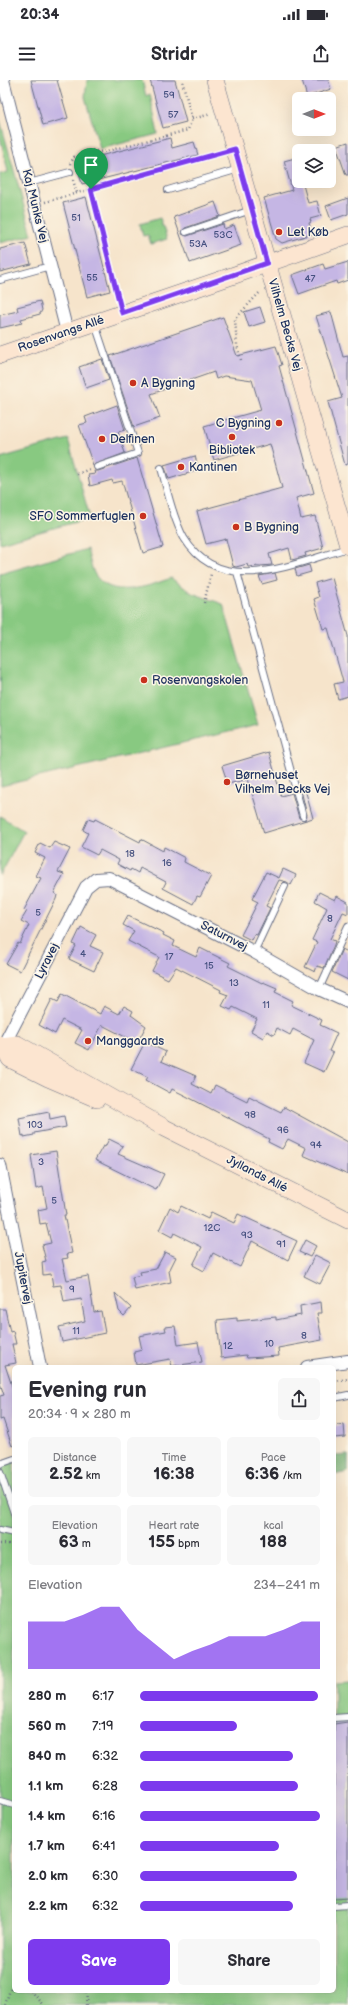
<!DOCTYPE html>
<html lang="en">
<head>
<meta charset="utf-8">
<style>
	body { margin:0; font-family:"Balsamiq Sans",sans-serif; background:#f7f7f7; color:#2b2b33; height:100vh; display:flex; flex-direction:column; font-size:15px; white-space:nowrap }
	* { box-sizing:border-box; margin:0 }
	p { font-size:13px; color:#7c7c81 }
	.icon { flex:none; width:22px; height:22px; fill:none; stroke:currentColor; stroke-width:2; stroke-linecap:round; stroke-linejoin:round }
	.map { position:relative; flex:1; overflow:hidden }
	.side { position:absolute; left:12px; top:1285px; width:324px; height:628px; display:flex; flex-direction:column; background:#fff; border-radius:6px; box-shadow:0 4px 16px #0002 }
	.side>* { flex:none }
	.needle { width:26px; rotate:90deg }
	.fabs { position:absolute; left:292px; top:12px; display:grid; gap:8px }
	.fabs a { display:grid; place-items:center; width:44px; height:44px; border-radius:6px; background:#fff; box-shadow:0 4px 16px #0002; font-size:20px }
	.pin { position:absolute; display:grid; place-items:center; width:34px; height:34px; color:#fff; margin:-41px -17px; border-radius:50% 50% 50% 0; rotate:-45deg; box-shadow:0 0 4px #0007 }
	.pin .icon { rotate:45deg }
	.round { display:grid; place-items:center; flex:none; width:42px; height:42px; border-radius:6px; background:#f7f7f7 }
	.overview { display:flex; align-items:center; justify-content:space-between; height:68px; padding:0 16px }
	h1 { font-size:22px; font-weight:700; line-height:30px }
	.metrics { display:grid; grid-template-columns:repeat(3,1fr); gap:6px; height:68px; padding:4px 16px }
	.metrics div { display:grid; align-content:center; border-radius:6px; background:#f7f7f7; text-align:center }
	.metrics b { font-size:17px; font-weight:700 }
	.metrics small { font-size:11px; font-weight:400 }
	.metrics p { font-size:11px }
	.chart { height:112px; padding:8px 16px }
	.chart p { display:flex; justify-content:space-between }
	.chart svg { width:100%; height:72px; margin-top:4px; fill:#7c3aed; opacity:.7 }
	.action { display:flex; gap:8px; margin-top:auto; padding:8px 16px }
	.action a { flex:1; height:46px; border-radius:6px; background:#7c3aed; color:#fff; font-size:16px; font-weight:700; line-height:46px; text-align:center }
	.action a+a { background:#f7f7f7; color:#2b2b33 }
	ul { padding:0 16px; list-style:none; font-size:13px }
	li { display:grid; grid-template-columns:64px 48px 1fr; align-items:center; height:30px }
	li i { height:10px; border-radius:5px; background:#7c3aed }
	.status { display:flex; justify-content:space-between; align-items:center; height:28px; padding:0 20px; background:#fff; direction:ltr }
	.status svg { height:11px; fill:currentColor }
	header { display:flex; justify-content:space-between; align-items:center; height:52px; padding:0 16px; background:#fff; font-size:18px; font-weight:700 }
	.map>svg:first-child { display:block }
	.green { fill:#88c981; stroke:#527c70 }
	.forest { fill:#6ead6f; stroke:#446e66 }
	.building { fill:#c5b6e4 }
	.lines { fill:none; stroke-linecap:round; stroke-linejoin:round }
	.lane-casing { stroke:#686e84; stroke-width:8 }
	.street-casing { stroke:#686e84; stroke-width:14 }
	.secondary-casing { stroke:#686e84; stroke-width:18 }
	.path { stroke:#686e84; stroke-width:2.5; stroke-dasharray:1 3; stroke-linecap:butt }
	.lane { stroke:#fff; stroke-width:6 }
	.street { stroke:#fff; stroke-width:12 }
	.secondary { stroke:#fce5d0; stroke-width:17 }
	.route-casing { stroke:#fff; stroke-width:8 }
	.route { stroke:#7c3aed; stroke-width:5 }
	.poi-dot { fill:#c8321e; stroke:#fcf5e5; stroke-width:1.5 }
	.labels { text-anchor:middle; dominant-baseline:central; stroke-width:3; stroke-linejoin:round; paint-order:stroke }
	.number-label { font-size:10px; fill:#465180 }
	.street-label { font-size:12px; fill:#1b2f5e; stroke:#fcf5e5 }
	.poi-label { font-size:12px; fill:#1b2f5e; stroke:#fcf5e5; text-anchor:start }
</style>
</head>
<body>
<div class="status"><b>20:34</b><svg viewBox="0 0 49 12"><path d="M0 12V9h3v3zM5 12V6h3v6zM10 12V3h3v9zM15 12V0h3v12zM26 1h20v11H26zM47 4h2v5h-2z"/></svg></div>
<header><svg class="icon" aria-label="menu" viewBox="0 0 24 24"><path d="M4 6h16M4 12h16M4 18h16"/></svg>Stridr<svg class="icon" aria-label="share" viewBox="0 0 24 24"><path d="M12 15V3M7 8l5-5 5 5M5 13v7h14v-7"/></svg></header>
<div class="map">
<svg width="348" height="1925" viewBox="0 0 348 1925">
	<rect width="100%" height="100%" fill="#fcf5e5"/>
	<filter id="ink" filterUnits="userSpaceOnUse"><feTurbulence type="fractalNoise" baseFrequency=".025" numOctaves="2"/><feDisplacementMap in="SourceGraphic" scale="8" xChannelSelector="R" yChannelSelector="G"/><feConvolveMatrix kernelMatrix="1 2 1 2 8 2 1 2 1" color-interpolation-filters="sRGB"/></filter>
	<filter id="wash" filterUnits="userSpaceOnUse"><feTurbulence type="fractalNoise" baseFrequency=".012" numOctaves="4" result="noise"/><feDisplacementMap in="SourceGraphic" scale="16" xChannelSelector="R" yChannelSelector="G"/><feGaussianBlur stdDeviation="0.9" result="paint"/><feColorMatrix in="noise" values="0 0 0 0 0 0 0 0 0 0 0 0 0 0 0 0 0 1.4 0 .05"/><feComposite in="paint" operator="in"/></filter>
	<g filter="url(#wash)">
		<rect width="100%" height="100%" fill="#f6e4cb"/>
		<path class="green" d="M87 0H142L146 16 150 14 158 54 100 69 85 17Z
			M0 40 32 155 0 163V94L8 92 0 56Z
			M160 138 167 159 151 164 148 155 143 156 140 144Z
			M68 359 90 438 0 463V378Z
			M87 469C89 477 91 486 94 493 110 521 149 506 171 498L192 513 223 524 258 645 1 706 0 494Z
			M0 736 24 751 0 796Z
			M14 1378V1911H334V1601L348 1600V1925H0V1384Z"/>
		<path class="forest" d="M348 1375V1392L334 1395V1376Z"/>
		<g id="blocks">
			<path class="building" d="M31 0H57L68 38 43 45Z
				M150 0H175L186 42 163 48Z
				M302 0H328L331 9 307 17Z
				M170 58 172 68 194 62 198 75 82 104 76 82Z
				M348 62V95H346L336 66Z
				M295 78 299 92V101H302L308 123 317 121 321 136 310 139 311 142 309 143 312 154 282 163 276 159 264 118 292 110 284 81Z
				M86 117 110 211 87 217 63 123Z
				M348 118V134L331 140 326 126Z
				M215 122 220 136 185 148 182 154 187 156 223 144 224 149 234 145 241 165 190 183 174 137Z
				M25 163 31 184 0 192V169Z
				M348 182V200L337 204 336 201 299 214 292 195 323 184 325 189Z
				M40 221 42 230 40 234 21 239 22 243 0 248V235L18 231 17 227Z
				M260 227 265 242 249 247 244 232Z
				M331 232 343 277 348 276V384L345 385 328 322 342 318 316 236Z
				M223 237 237 276 276 266 282 285 279 286 314 413 296 418 301 439 315 436 323 468 305 473 306 476 292 480 289 468 269 474 272 485 248 487 247 484 236 487 233 486 226 459 206 464 197 431 282 408 270 364 214 380 204 346 261 330 252 300 224 296 216 299 214 292 151 314 160 338 134 347 110 276Z
				M102 279 109 300 86 308 79 287Z
				M117 325 125 350 118 352 125 373 93 385 79 345 87 343 85 337Z
				M195 376 199 390 169 399 164 385Z
				M137 378 163 467 143 473 122 401 113 403 112 400 90 406 88 395 95 394 94 391H98Z
				M309 485 311 492 297 496 295 489Z
				M275 493 277 500 262 504 259 496Z
				M332 498 348 556V616L338 619 334 604 343 602 328 548 323 549 314 519 319 517 315 503Z
				M269 672 281 716 292 713 299 738 305 740 307 735 301 710 305 709 313 738 264 753 248 699 228 704 222 686Z
				M88 739 94 741 95 739 140 762 141 759 163 771 164 767 185 778 184 782 211 796 200 817 197 816 193 824 163 808 166 802 140 788 138 793 131 789 130 791 117 784 119 780 100 770 97 775 81 767 88 753 83 750Z
				M54 762 70 769 58 792 64 794 54 813 57 815 56 819 20 891 6 884 18 863 20 864 29 845 21 841 27 831 24 830 41 798 36 796 45 778 35 773 40 763 50 768Z
				M283 789 296 795 291 805 287 802 279 800 266 826 270 828 257 855 254 854 251 860 241 855 258 822 252 819 266 792 279 798Z
				M319 812 335 820 337 816 348 822V834L343 832 330 859 335 861 334 865 324 888 317 886 315 892 305 887 317 862 312 860 327 828 315 821Z
				M128 836 164 853 163 855 175 861 173 866 196 877 200 868 230 883 228 886 262 903 263 902 277 908 275 912 293 921 291 925 322 940 320 945 337 953 329 971 333 973 324 992 304 983 314 960 293 949 290 955 277 948 274 955 267 951 263 958 251 951 257 939 233 927 231 930 222 926 228 915 220 912 221 910 176 887 168 899 152 891 159 877 128 861 134 851 123 845Z
				M81 847 96 855 90 866 103 872 94 891 69 879 76 866 73 864Z
				M342 869 348 872V900L332 892Z
				M62 914 100 934 104 926 119 934 124 926 133 931 131 935 146 946 137 963 102 945 89 970 75 963 82 950 62 940 55 954 39 945 52 919 58 922Z
				M145 962 166 972 161 981 196 996 192 1004 211 1014 215 1005 247 1021 249 1016 281 1032 284 1027 348 1062V1095L303 1075 306 1068 288 1059 282 1069 268 1062 269 1059 186 1016 172 1009 170 1013 146 1000 148 997 131 989Z
				M49 1032 50 1039 64 1036 66 1047 34 1053V1055L24 1057V1055L22 1056 19 1038Z
				M109 1059 123 1066 118 1074 164 1094 156 1110 95 1080 103 1066 105 1067Z
				M56 1071 66 1135H64L72 1173 67 1174 68 1178 62 1179 67 1200 88 1196 94 1232 101 1231 105 1253 62 1262 59 1247 85 1241 81 1219 64 1222 61 1205 53 1206 51 1194 43 1195 42 1182 46 1181 42 1165 51 1163 46 1143 40 1144 38 1130 47 1128 43 1107 36 1109 31 1075Z
				M181 1126 208 1139 211 1132 234 1143 238 1134 297 1161 288 1180 252 1161 240 1187 213 1173 204 1191 193 1185 202 1167 174 1153 172 1157 159 1150 170 1127 178 1132Z
				M305 1160 316 1166 310 1177 299 1172Z
				M165 1172 176 1177 169 1191 171 1202 135 1210 132 1197 141 1195 140 1192 156 1189Z
				M315 1175 331 1183 320 1204 304 1196Z
				M115 1213 131 1228 124 1236 119 1231Z
				M321 1222 322 1233H317L322 1260 278 1268 279 1276 247 1278 246 1275 221 1278 217 1240 237 1238V1241L276 1237V1240L301 1235 300 1226Z
				M0 1229H5L10 1252 13 1251 16 1264H12L16 1283 5 1285 14 1312V1365L12 1366 3 1339 0 1340V1316L4 1315 0 1303Z
				M175 1246 178 1265 198 1262 202 1282 172 1286 170 1279 136 1285 134 1272 142 1270 139 1256 166 1251 165 1247Z
				M344 1344 345 1357 334 1358V1346Z
				M348 1642V1818L334 1819V1644Z"/>
		</g>
	</g>
	<g filter="url(#ink)">
		<use href="#blocks" fill-opacity="0" stroke="#686e84" stroke-width="1"/>
		<g class="lines">
			<g class="lane-casing">
				<path id="lane" d="M29 103 70 92
					M168 110 239 89
					M186 152 251 130
					M0 200 50 186
					M95 244 138 373 97 387
					M161 388C167 409 173 439 184 458 221 519 295 483 348 468
					M237 492 303 736
					M254 872 285 806
					M319 909 348 846
					M334 1318 348 1315
					M0 1384 14 1379
					M0 1392 14 1433
					M0 1450 14 1453
					M334 1638 348 1637
					M0 1721 14 1725
					M334 1826 348 1825"/>
			</g>
			<g class="street-casing">
				<path id="street" d="M3 0 67 252
					M1 970 86 807 96 799 109 798 254 872 319 909 348 922
					M0 1085 40 1287
					M307 1287 348 1281"/>
			</g>
			<g class="secondary-casing">
				<path id="secondary" d="M215 0 348 466
					M0 275 226 198 348 155
					M0 965 3 966 10 979 48 998 97 1019
					M3 966 17 964 165 1048 348 1140"/>
			</g>
			<path class="path" d="M192 39 211 34
				M70 84 74 77 83 75 90 70 103 72 188 50 192 39 182 0
				M73 100 77 113
				M91 109 118 219
				M45 122 221 73
				M241 280 237 265 235 239 261 211
				M77 394 90 389
				M204 523 211 494
				M334 1301 348 1299
				M0 1464H14
				M31 1911 44 1925
				M5 1925 14 1898
				M86 1925 87 1911"/>
			<use href="#lane" class="lane"/>
			<use href="#street" class="street"/>
			<use href="#secondary" class="secondary"/>
		</g>
	</g>
	<g class="lines" filter="url(#ink)">
		<g class="route-casing">
			<path id="route" d="M235 69 267 183 122 233 91 109Z"/>
		</g>
		<use href="#route" class="route"/>
	</g>
	<g class="poi-dot">
		<circle cx="279" cy="152" r="4"/>
		<circle cx="133" cy="303" r="4"/>
		<circle cx="279" cy="343" r="4"/>
		<circle cx="232" cy="357" r="4"/>
		<circle cx="102" cy="359" r="4"/>
		<circle cx="181" cy="387" r="4"/>
		<circle cx="143" cy="436" r="4"/>
		<circle cx="236" cy="447" r="4"/>
		<circle cx="144" cy="600" r="4"/>
		<circle cx="227" cy="702" r="4"/>
		<circle cx="88" cy="961" r="4"/>
	</g>
	<g class="labels">
		<g class="number-label">
			<text x="169" y="15">59</text>
			<text x="173" y="35">57</text>
			<text x="76" y="138">51</text>
			<text x="223" y="155">53C</text>
			<text x="198" y="164">53A</text>
			<text x="92" y="198">55</text>
			<text x="310" y="199">47</text>
			<text x="130" y="774">18</text>
			<text x="167" y="783">16</text>
			<text x="38" y="833">5</text>
			<text x="330" y="839">8</text>
			<text x="83" y="874">4</text>
			<text x="169" y="877">17</text>
			<text x="209" y="886">15</text>
			<text x="234" y="903">13</text>
			<text x="266" y="925">11</text>
			<text x="250" y="1035">98</text>
			<text x="35" y="1045">103</text>
			<text x="283" y="1050">96</text>
			<text x="316" y="1065">94</text>
			<text x="41" y="1082">3</text>
			<text x="54" y="1121">5</text>
			<text x="212" y="1148">12C</text>
			<text x="247" y="1155">93</text>
			<text x="281" y="1164">91</text>
			<text x="72" y="1209">9</text>
			<text x="76" y="1251">11</text>
			<text x="304" y="1256">8</text>
			<text x="269" y="1264">10</text>
			<text x="228" y="1266">12</text>
		</g>
		<g class="street-label">
			<text transform="translate(35 126) rotate(76)">Kaj Munks Vej</text>
			<text transform="translate(285 245) rotate(74)">Vilhelm Becks Vej</text>
			<text transform="translate(61 254) rotate(-19)">Rosenvangs Allé</text>
			<text transform="translate(224 856) rotate(27)">Saturnvej</text>
			<text transform="translate(47 881) rotate(-63)">Lyravej</text>
			<text transform="translate(257 1094) rotate(27)">Jyllands Allé</text>
			<text transform="translate(23 1198) rotate(79)">Jupitervej</text>
		</g>
		<g class="poi-label">
			<text x="287" y="152">Let Køb</text>
			<text x="141" y="303">A Bygning</text>
			<text x="271" y="343" text-anchor="end">C Bygning</text>
			<text x="110" y="359">Delfinen</text>
			<text x="232" y="370" text-anchor="middle">Bibliotek</text>
			<text x="189" y="387">Kantinen</text>
			<text x="135" y="436" text-anchor="end">SFO Sommerfuglen</text>
			<text x="244" y="447">B Bygning</text>
			<text x="152" y="600">Rosenvangskolen</text>
			<text x="235" y="695">Børnehuset<tspan x="235" dy="14">Vilhelm Becks Vej</tspan></text>
			<text x="96" y="961">Manggaards</text>
		</g>
	</g>
</svg>
<div class="fabs">
<a><svg class="needle" viewBox="-14 -14 28 28"><path d="M0-13l5 13h-10z" fill="#e53935"/><path d="M0 13l5-13h-10z" fill="#7c7c81"/></svg></a>
<a><svg class="icon" aria-label="layers" viewBox="0 0 24 24"><path d="M12 4l9 5-9 5-9-5zM3 14l9 5 9-5"/></svg></a>
</div>
<div class="pin" style="left:91px;top:109px;background:#1e9e55"><svg class="icon" aria-label="arrive" viewBox="0 0 24 24"><path d="M6 21V4h12l-3 4 3 4H6"/></svg></div>
<section class="side">
<div class="overview"><div><h1>Evening run</h1><p>20:34 · 9 × 280 m</p></div><a class="round"><svg class="icon" aria-label="share" viewBox="0 0 24 24"><path d="M12 15V3M7 8l5-5 5 5M5 13v7h14v-7"/></svg></a></div>
<div class="metrics">
<div><p>Distance</p><b>2.52<small> km</small></b></div>
<div><p>Time</p><b>16:38</b></div>
<div><p>Pace</p><b>6:36<small> /km</small></b></div>
</div>
<div class="metrics">
<div><p>Elevation</p><b>63<small> m</small></b></div>
<div><p>Heart rate</p><b>155<small> bpm</small></b></div>
<div><p>kcal</p><b>188</b></div>
</div>
<div class="chart"><p><span>Elevation</span>234–241 m</p>
<svg viewBox="0 0 160 44" preserveAspectRatio="none"><path d="M0 44V15L10 15L20 15L30 11L40 6L50 6L60 20L70 29L80 38L90 33L100 29L110 24L120 24L130 24L140 20L150 15L160 15V44z"/></svg>
</div>
<ul>
<li><b>280 m</b>6:17<i style="width:99%"></i></li>
<li><b>560 m</b>7:19<i style="width:54%"></i></li>
<li><b>840 m</b>6:32<i style="width:85%"></i></li>
<li><b>1.1 km</b>6:28<i style="width:88%"></i></li>
<li><b>1.4 km</b>6:16<i style="width:100%"></i></li>
<li><b>1.7 km</b>6:41<i style="width:77%"></i></li>
<li><b>2.0 km</b>6:30<i style="width:87%"></i></li>
<li><b>2.2 km</b>6:32<i style="width:85%"></i></li>
</ul>
<div class="action"><a>Save</a><a>Share</a></div>
</section>
</div>
</body>
</html>
